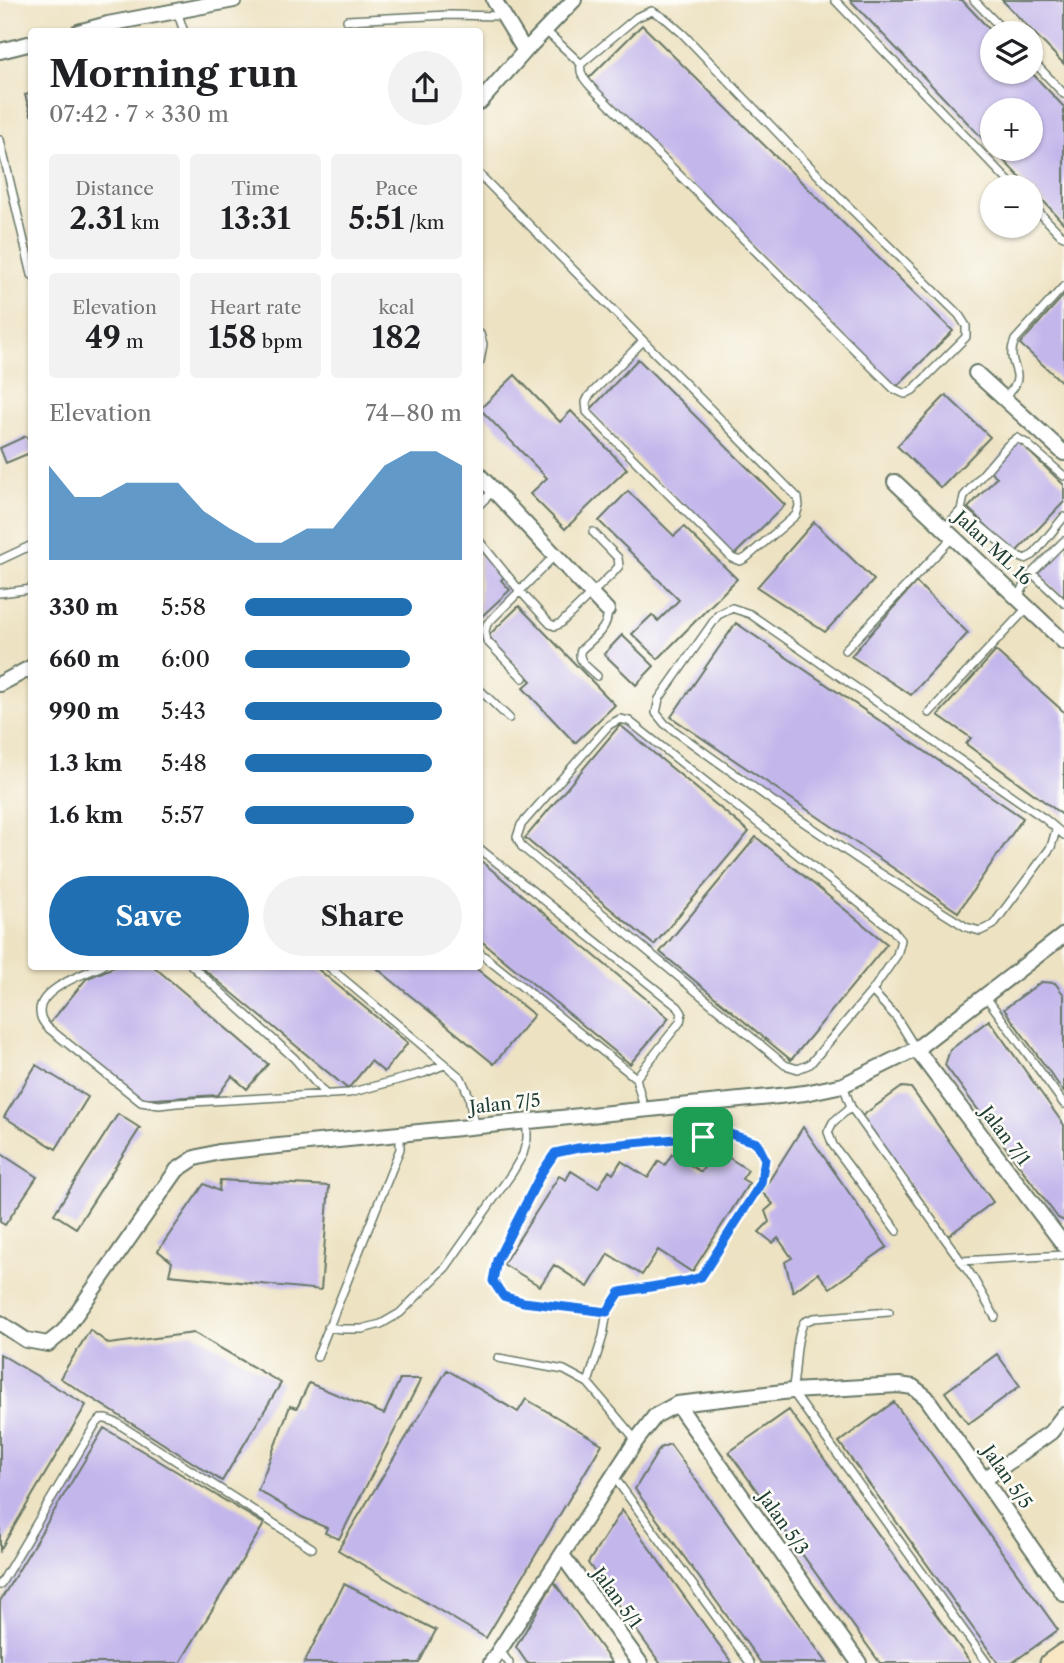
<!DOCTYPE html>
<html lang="en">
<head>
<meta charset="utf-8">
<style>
	body { margin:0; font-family:"Libre Caslon Text",serif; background:#f2f2f2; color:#202124; height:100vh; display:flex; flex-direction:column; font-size:26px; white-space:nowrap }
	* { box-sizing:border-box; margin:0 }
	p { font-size:23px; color:#757577 }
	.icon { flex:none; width:38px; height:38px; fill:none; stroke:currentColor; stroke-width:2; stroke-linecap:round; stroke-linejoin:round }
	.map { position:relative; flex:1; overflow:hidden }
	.panel { position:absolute; left:28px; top:28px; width:455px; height:942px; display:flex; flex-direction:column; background:#fff; border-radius:7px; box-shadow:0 2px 5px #0004 }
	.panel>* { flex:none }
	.fabs { position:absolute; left:980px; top:21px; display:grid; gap:14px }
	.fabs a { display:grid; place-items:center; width:63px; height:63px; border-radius:50%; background:#fff; box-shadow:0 2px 5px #0004; font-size:35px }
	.pin { position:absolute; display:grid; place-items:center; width:60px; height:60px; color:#fff; margin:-30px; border-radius:14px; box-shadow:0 4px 10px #0006 }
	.round { display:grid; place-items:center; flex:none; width:74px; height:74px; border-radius:37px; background:#f2f2f2 }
	.summary { display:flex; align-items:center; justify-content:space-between; height:119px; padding:0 21px }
	h1 { font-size:38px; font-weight:700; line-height:52px }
	.figures { display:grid; grid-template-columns:repeat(3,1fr); gap:10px; height:119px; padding:7px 21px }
	.figures div { display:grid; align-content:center; border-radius:7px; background:#f2f2f2; text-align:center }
	.figures b { font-size:30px; font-weight:700 }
	.figures small { font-size:19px; font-weight:400 }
	.figures p { font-size:19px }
	.chart { height:196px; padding:14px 21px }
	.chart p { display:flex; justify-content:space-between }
	.chart svg { width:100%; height:126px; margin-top:7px; fill:#1f6fb2; opacity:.7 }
	.primary-button { display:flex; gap:14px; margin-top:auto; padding:14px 21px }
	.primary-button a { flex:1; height:80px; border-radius:42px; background:#1f6fb2; color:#fff; font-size:28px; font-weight:700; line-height:80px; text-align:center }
	.primary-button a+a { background:#f2f2f2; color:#202124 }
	ul { padding:0 21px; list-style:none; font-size:23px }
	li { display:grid; grid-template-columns:112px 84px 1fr; align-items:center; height:52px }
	li i { height:18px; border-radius:9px; background:#1f6fb2 }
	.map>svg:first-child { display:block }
	.building { fill:#c3b6eb; fill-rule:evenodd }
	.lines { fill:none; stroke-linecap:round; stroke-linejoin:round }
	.lane-casing { stroke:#677766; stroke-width:10 }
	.street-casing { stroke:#677766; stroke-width:18 }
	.secondary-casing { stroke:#677766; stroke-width:23 }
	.lane { stroke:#fff; stroke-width:7 }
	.street { stroke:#fff; stroke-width:14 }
	.secondary { stroke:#f9e7c3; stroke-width:19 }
	.route-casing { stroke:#fff; stroke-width:14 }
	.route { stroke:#1a73e8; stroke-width:9 }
	.labels { text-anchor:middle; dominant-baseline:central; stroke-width:5; stroke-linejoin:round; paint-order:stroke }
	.street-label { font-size:18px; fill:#1f3d34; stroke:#fdfcf7 }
</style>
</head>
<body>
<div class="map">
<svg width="1064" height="1663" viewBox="0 0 1064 1663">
	<rect width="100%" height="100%" fill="#fdfcf7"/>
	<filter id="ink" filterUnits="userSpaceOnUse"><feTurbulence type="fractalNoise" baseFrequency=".0143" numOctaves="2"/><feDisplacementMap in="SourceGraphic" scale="14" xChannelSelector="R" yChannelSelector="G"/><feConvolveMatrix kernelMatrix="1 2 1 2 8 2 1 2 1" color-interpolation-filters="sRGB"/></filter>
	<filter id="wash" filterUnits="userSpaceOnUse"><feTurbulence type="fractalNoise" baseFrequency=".00686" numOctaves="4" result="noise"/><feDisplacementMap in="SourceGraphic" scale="28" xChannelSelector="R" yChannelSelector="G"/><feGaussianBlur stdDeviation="1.57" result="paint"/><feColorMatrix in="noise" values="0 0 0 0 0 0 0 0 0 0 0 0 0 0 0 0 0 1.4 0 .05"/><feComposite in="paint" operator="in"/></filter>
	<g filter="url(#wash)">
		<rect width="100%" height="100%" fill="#ede2c2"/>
		<g id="blocks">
			<path class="building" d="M850 0H962L992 32V72H1031L1064 107V224L1031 187H1029ZM992 110H1031V149H992Z
				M1002 0H1064V64Z
				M642 25 953 331 896 387 586 81Z
				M32 93V115H31L25 95Z
				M1064 295V384L1020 344Z
				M638 359 785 505 733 556 590 410Z
				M515 375 560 422 571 411 627 469 565 529 530 494 547 478 480 409Z
				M946 395 990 437 941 488 897 446Z
				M26 436 32 447V452L6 463 0 448Z
				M1017 440 1064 485V502L1015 553 968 508 997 477 988 469Z
				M628 491 674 536 684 527 737 579 658 659 632 634 652 615 658 621 679 600 599 521Z
				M814 522 874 580 825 632 757 587Z
				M1064 545V598L1037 573Z
				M480 548 505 576 501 580 510 590 480 618Z
				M916 582 968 633 911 695 851 656Z
				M519 606 615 705 575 743 523 688 531 681 488 636Z
				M736 623 1023 818 958 912 671 717Z
				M622 635 654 666 636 685 604 654Z
				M996 651 1064 712V816L966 744 971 738 938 715Z
				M620 725 749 832 654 945 525 838Z
				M756 837 887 944 791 1060 660 952Z
				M480 860 669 1018 630 1064 480 940Z
				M116 966H153L268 1064 247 1089 232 1076 218 1095 139 1100 49 1024 86 979Z
				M200 966H314L408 1043 384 1072 371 1061 348 1089Z
				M374 966H473L534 1015 494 1064Z
				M1041 982 1055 983 1064 995V1092L1004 1009Z
				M989 1020 1064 1125V1221L1058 1218 945 1065 950 1050Z
				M36 1065 88 1097 56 1149 4 1117Z
				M902 1087 911 1088 993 1202 948 1236 862 1116Z
				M118 1114 140 1128 76 1228 54 1214Z
				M803 1127 887 1247 830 1288 818 1273 793 1292 785 1262 792 1258 778 1238 773 1243 759 1232 769 1222 765 1211 773 1204 762 1192Z
				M720 1152 748 1170 742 1179 749 1183 692 1272 658 1250 642 1275 608 1254 588 1287 554 1265 540 1286 503 1264 559 1176 566 1180 571 1171 598 1188 609 1171 613 1174 621 1161 648 1178 659 1161 665 1165 672 1154 701 1172 710 1158 714 1161Z
				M0 1153 37 1177 5 1225 0 1222Z
				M220 1180 329 1186 321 1290 169 1275 172 1262 158 1251 204 1184 219 1191Z
				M90 1330 109 1344 194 1333 281 1383 222 1481 60 1378Z
				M0 1354 86 1405 0 1550Z
				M997 1354 1020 1386 968 1424 945 1392Z
				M447 1370 518 1412 526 1399 602 1444 486 1638 338 1550Z
				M400 1379H421L339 1539 325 1533 327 1528 302 1517 258 1490 290 1406 297 1408 309 1383 384 1414Z
				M894 1402 1058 1630 1012 1663H998L839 1442Z
				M789 1410 971 1663H880L729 1452Z
				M104 1428 264 1524 180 1663H0V1601Z
				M670 1444 827 1663H761L635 1489 660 1448Z
				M622 1510 732 1663H660L588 1563Z
				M554 1582 612 1663H527L516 1647Z
				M344 1584 436 1630 419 1663H304Z"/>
		</g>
	</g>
	<g filter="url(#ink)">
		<use href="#blocks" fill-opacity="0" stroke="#677766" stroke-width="2"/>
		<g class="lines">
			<g class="lane-casing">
				<path id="lane" d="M835 0 1014 187
					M974 0 1006 33
					M177 11 184 32
					M347 20 449 15 503 16
					M545 30 581 64 637 17 652 11 666 19 683 34 843 201 959 315 966 326V337L913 390 905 394 894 389 591 87C585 80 579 74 581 64
					M1031 59 1064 94
					M0 140 32 275
					M480 175 798 498 799 506 796 515 746 558 740 561 732 558 587 412 586 402 589 396 643 341
					M1031 204 1060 234 1064 236
					M480 334 483 344 480 361
					M1004 399C1007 394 1013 390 1015 385 1023 370 1005 362 1015 340L1064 286
					M480 504 494 490
					M961 510 1015 555 1025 559 1033 555 1064 517
					M944 529 961 510 964 496 1007 446 1017 438 1026 443 1064 476
					M480 542 520 591 555 555
					M0 560 32 545
					M1032 573 1064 603
					M0 593 32 589
					M1018 597 1032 573 1064 541
					M845 650 953 537
					M597 676C590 669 576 661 581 650 593 638 610 628 607 610
					M523 678 487 641 485 631 487 624 520 591 550 624 555 626 561 623 613 573 619 566 618 558 593 532
					M480 690 509 718
					M929 713 1027 608
					M1056 830 1051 847 993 925 980 931 966 927 867 865 774 802 665 724 656 713 659 699 718 615 732 608 750 614 1045 819 1064 835
					M480 849 678 1007 682 1013 680 1022 636 1078
					M480 953 636 1078 644 1108
					M102 966C84 974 32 991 41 1017 42 1021 45 1024 47 1027L141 1102 159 1105 176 1103 349 1093 424 1073 444 1065
					M192 966 294 1058 326 1095
					M328 966 461 1078 469 1096 474 1126
					M872 991 810 1064 798 1069 785 1065 522 847 517 837 521 825 609 725 620 719 629 721 893 930 901 940 897 955 872 991 896 1017 916 1049
					M986 997 1064 1104
					M843 1085 851 1107 961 1261 1064 1255
					M699 1103 703 1137
					M851 1107 833 1122 828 1132 833 1145 897 1231
					M961 1261 973 1278 995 1317
					M889 1312 814 1318 804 1322C794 1341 797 1370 792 1391L987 1663
					M328 1327 341 1329H362L381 1324 400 1313 446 1267 512 1173 523 1154 527 1139V1122
					M317 1357 400 1149V1134
					M498 1358 564 1370 588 1383 636 1440
					M588 1383 603 1336 607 1312 523 1302 503 1296 493 1281 497 1260 542 1172 556 1153 578 1148 730 1134 757 1143 765 1159 761 1183 701 1277 687 1281 620 1292 607 1312
					M614 1477 750 1663
					M0 1585 95 1425 101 1419H106L117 1423 312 1548
					M499 1649 509 1663"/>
			</g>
			<g class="street-casing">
				<path id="street" d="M494 0 525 51
					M78 32 108 24 234 0
					M0 51 32 43
					M480 102 525 51 574 0
					M976 373 1064 453
					M480 476 607 610
					M895 482 1064 642
					M0 684 32 667
					M916 1049 1064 1245
					M0 1323 26 1340 48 1344 64 1331 177 1170 195 1158 219 1152 770 1097 805 1093 843 1085 916 1049 1064 935
					M677 1404 859 1663
					M985 1479 1051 1432 1064 1415
					M562 1555 640 1663
					M491 1663 636 1441 655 1416 677 1404 792 1391 899 1385 913 1387 926 1397 1064 1594"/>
			</g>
			<g class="secondary-casing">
				<path id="secondary" d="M1050 1663 1064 1653"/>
			</g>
			<use href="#lane" class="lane"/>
			<use href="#street" class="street"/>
			<use href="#secondary" class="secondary"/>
		</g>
	</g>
	<g class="lines" filter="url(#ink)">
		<g class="route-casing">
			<path id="route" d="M730 1134 757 1143 765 1159 761 1183 701 1277 687 1281 620 1292 607 1312 523 1302 503 1296 493 1281 497 1260 542 1172 555 1153 578 1148Z"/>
		</g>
		<use href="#route" class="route"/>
	</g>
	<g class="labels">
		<g class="street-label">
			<text transform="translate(993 548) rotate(43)">Jalan ML 16</text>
			<text transform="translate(505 1104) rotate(-6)">Jalan 7/5</text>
			<text transform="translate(1005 1136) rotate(53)">Jalan 7/1</text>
			<text transform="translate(1007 1477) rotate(55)">Jalan 5/5</text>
			<text transform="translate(783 1523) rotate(55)">Jalan 5/3</text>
			<text transform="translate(617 1598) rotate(54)">Jalan 5/1</text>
		</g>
	</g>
</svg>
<div class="fabs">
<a><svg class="icon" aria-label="layers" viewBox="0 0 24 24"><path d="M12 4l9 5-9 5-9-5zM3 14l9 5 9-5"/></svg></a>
<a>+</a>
<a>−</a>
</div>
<div class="pin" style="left:703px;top:1137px;background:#1e9e55"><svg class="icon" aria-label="arrive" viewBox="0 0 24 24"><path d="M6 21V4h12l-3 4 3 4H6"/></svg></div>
<section class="panel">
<div class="summary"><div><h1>Morning run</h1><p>07:42 · 7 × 330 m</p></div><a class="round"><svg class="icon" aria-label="share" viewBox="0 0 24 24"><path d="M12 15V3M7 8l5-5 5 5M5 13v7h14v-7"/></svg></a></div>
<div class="figures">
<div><p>Distance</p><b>2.31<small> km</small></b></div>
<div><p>Time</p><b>13:31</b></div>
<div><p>Pace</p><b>5:51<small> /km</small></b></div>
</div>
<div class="figures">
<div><p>Elevation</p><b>49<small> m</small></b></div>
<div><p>Heart rate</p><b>158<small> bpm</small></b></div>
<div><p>kcal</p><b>182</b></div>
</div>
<div class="chart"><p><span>Elevation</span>74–80 m</p>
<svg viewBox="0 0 160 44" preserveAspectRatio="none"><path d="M0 44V11L10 22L20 22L30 17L40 17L50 17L60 27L70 33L80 38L90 38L100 33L110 33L120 22L130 11L140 6L150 6L160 11V44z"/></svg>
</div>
<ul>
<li><b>330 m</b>5:58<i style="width:77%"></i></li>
<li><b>660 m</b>6:00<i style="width:76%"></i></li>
<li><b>990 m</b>5:43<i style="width:91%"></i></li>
<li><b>1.3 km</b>5:48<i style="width:86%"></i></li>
<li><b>1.6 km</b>5:57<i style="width:78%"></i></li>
</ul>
<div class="primary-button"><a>Save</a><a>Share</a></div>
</section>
</div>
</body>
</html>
